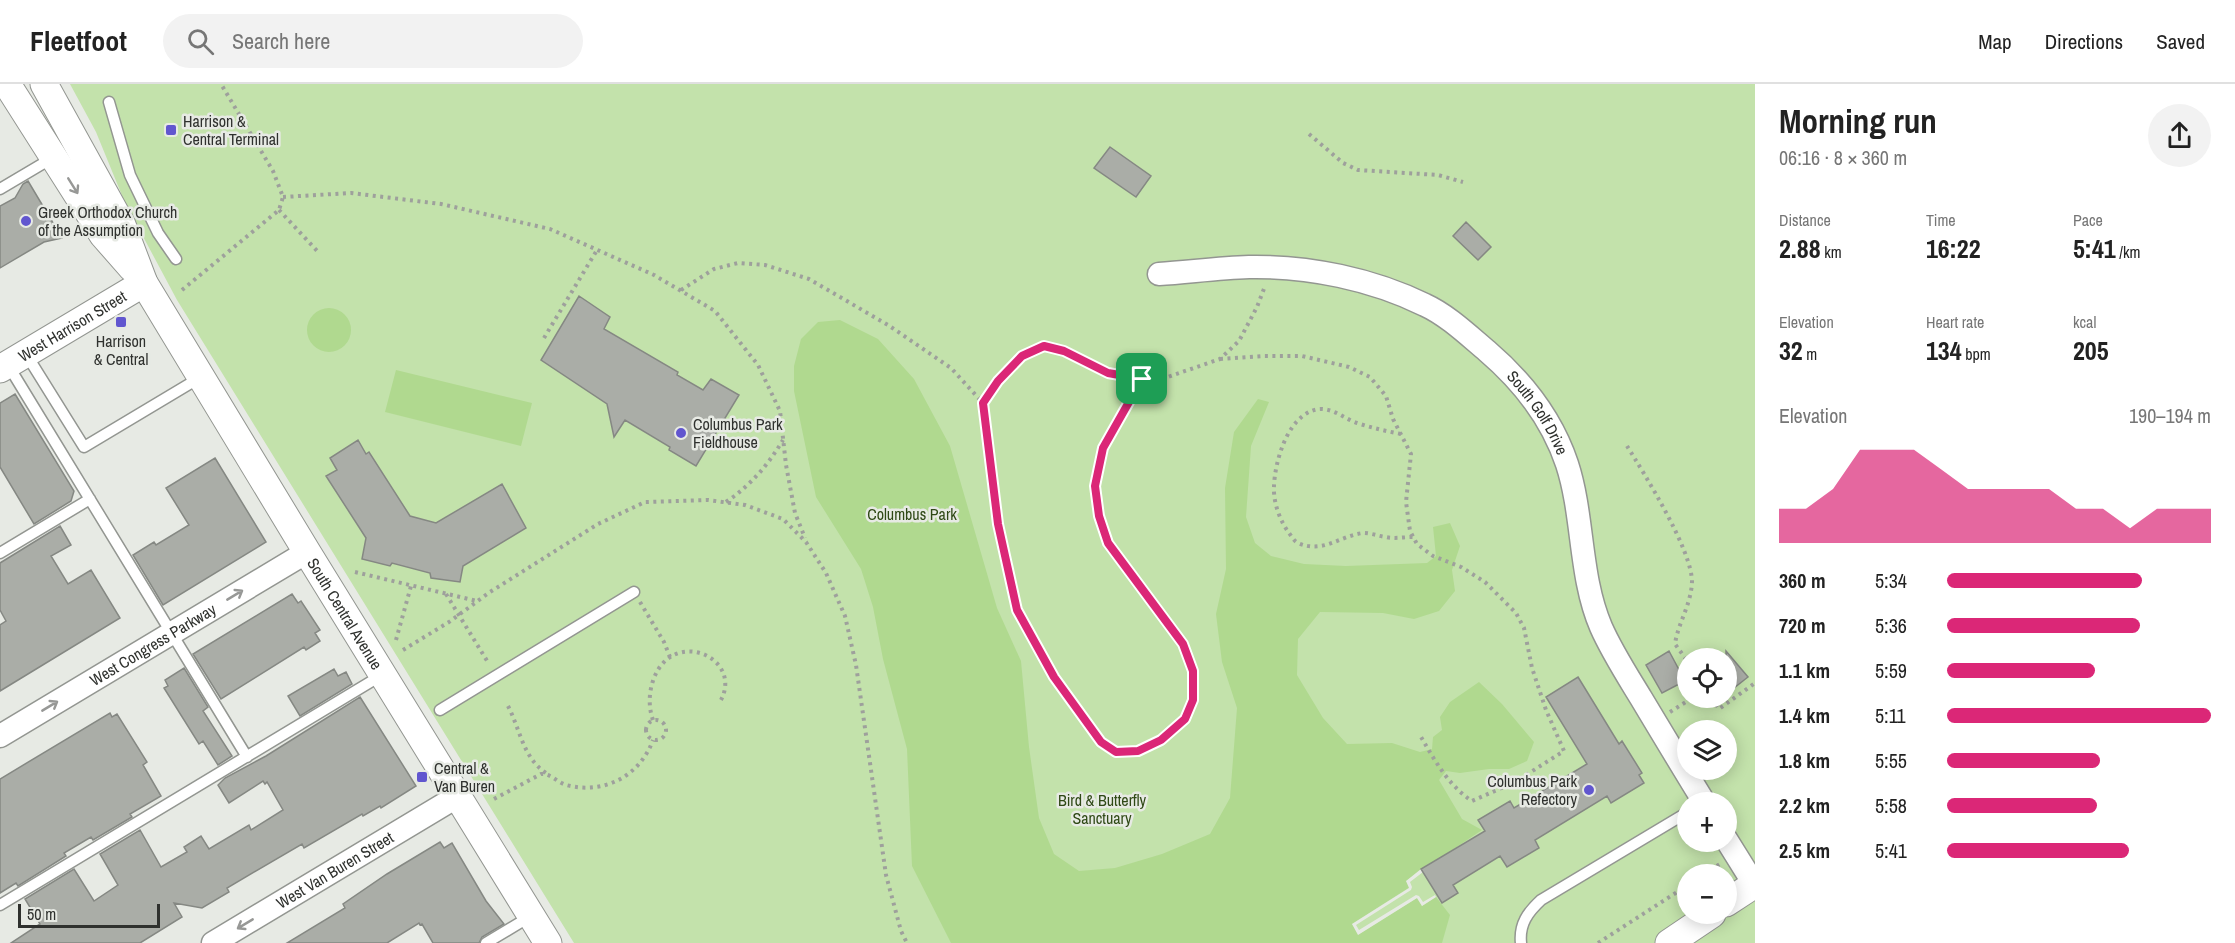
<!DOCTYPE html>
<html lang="en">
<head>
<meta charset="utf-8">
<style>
	body { margin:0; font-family:"Archivo Narrow",sans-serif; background:#f2f2f2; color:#222; height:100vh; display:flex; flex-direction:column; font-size:22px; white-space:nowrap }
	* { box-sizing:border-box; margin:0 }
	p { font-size:20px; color:#767676 }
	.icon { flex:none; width:33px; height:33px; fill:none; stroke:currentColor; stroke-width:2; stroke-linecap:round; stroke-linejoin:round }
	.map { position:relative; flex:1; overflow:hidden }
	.side { display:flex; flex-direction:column; background:#fff; width:480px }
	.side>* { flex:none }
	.tools { position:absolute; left:1677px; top:564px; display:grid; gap:12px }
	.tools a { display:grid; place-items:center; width:60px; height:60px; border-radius:50%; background:#fff; box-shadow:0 3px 15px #0003; font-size:30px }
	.scale { position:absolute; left:18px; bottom:15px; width:142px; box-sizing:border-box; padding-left:6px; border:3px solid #2f312e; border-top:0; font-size:16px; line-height:21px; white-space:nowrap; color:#2f312e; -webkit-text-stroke:4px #e7eae4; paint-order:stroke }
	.pin { position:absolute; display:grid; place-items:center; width:51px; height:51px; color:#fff; margin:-26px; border-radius:12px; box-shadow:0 3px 9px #0006 }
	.round { display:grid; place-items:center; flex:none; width:63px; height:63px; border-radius:32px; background:#f2f2f2 }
	.headline { display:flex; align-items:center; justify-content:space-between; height:102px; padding:0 24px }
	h1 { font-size:33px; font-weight:800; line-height:45px }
	.metrics { display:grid; grid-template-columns:repeat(3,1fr); gap:9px; height:102px; padding:6px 24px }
	.metrics div { display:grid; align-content:center }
	.metrics b { font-size:26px; font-weight:800 }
	.metrics small { font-size:16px; font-weight:400 }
	.metrics p { font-size:16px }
	.chart { height:168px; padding:12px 24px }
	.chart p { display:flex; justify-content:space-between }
	.chart svg { width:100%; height:108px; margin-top:6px; fill:#db2777; opacity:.7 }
	ul { padding:0 24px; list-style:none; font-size:20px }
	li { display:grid; grid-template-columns:96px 72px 1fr; align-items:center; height:45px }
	li i { height:15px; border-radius:8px; background:#db2777 }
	header { display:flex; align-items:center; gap:36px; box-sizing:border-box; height:84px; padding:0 30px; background:#fff; border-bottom:2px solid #e0e0e0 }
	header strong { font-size:28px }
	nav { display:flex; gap:33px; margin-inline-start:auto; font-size:21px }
	.search { width:420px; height:54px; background:#f2f2f2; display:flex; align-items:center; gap:15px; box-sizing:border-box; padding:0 21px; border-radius:33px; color:#767676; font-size:22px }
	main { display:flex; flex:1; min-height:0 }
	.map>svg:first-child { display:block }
	.green { fill:#c3e2ab; fill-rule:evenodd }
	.water { fill:#b0d98f }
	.pier { fill:#e7eae4 }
	.building { fill:#aaada7; stroke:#858883; stroke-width:1.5 }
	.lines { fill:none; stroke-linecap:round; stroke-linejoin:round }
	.service-casing { stroke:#939691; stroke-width:13 }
	.minor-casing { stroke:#939691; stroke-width:25 }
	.tertiary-casing { stroke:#939691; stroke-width:29 }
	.path { stroke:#9ea09c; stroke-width:4; stroke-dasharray:3 4.5; stroke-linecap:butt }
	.service { stroke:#fff; stroke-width:10 }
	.minor { stroke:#fff; stroke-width:22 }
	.tertiary { stroke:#fff; stroke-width:27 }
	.oneway { stroke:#979896 }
	.route-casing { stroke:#fff; stroke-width:12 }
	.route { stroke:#db2777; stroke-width:8 }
	.poi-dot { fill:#6156cf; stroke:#e7eae4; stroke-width:2 }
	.labels { text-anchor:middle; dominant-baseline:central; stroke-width:5; stroke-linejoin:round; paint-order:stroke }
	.poi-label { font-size:16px; fill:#2f312e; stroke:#e7eae4; text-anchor:start }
	.street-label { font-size:16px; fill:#2f312e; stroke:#e7eae4 }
	.park-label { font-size:16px; fill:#2f4916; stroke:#e7eae4 }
</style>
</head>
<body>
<header>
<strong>Fleetfoot</strong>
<div class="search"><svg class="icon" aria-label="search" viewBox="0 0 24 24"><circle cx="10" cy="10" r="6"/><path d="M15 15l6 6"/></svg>Search here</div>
<nav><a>Map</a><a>Directions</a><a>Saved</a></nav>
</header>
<main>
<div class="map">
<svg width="1755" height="859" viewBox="0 0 1755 859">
	<rect width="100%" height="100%" fill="#e7eae4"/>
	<path class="green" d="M70 0H1755V859H574L177 216 139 145 123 114 96 48ZM1688 574H1726V614H1688ZM1688 646H1726V686H1688ZM1688 718H1726V758H1688ZM1688 790H1726V830H1688Z"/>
	<path class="water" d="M307 246a22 22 0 1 1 44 0a22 22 0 1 1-44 0Z
		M840 236 878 255 914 295 950 362 997 524 1021 577 1029 663 1039 734 1054 770 1079 787 1115 784 1162 770 1210 750 1230 714 1237 624 1222 578 1216 530 1226 485 1225 404 1234 348 1258 315 1269 318 1251 362 1246 433 1255 459 1271 472 1304 480 1346 482 1427 479 1436 472 1433 443 1450 439 1460 462 1452 486 1455 507 1439 527 1414 535 1383 529 1320 528 1298 555 1297 591 1323 634 1347 660 1392 659 1420 668 1432 665 1433 653 1442 646 1440 633 1450 618 1479 598 1502 620 1534 658 1527 677 1509 685H1489L1460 689 1446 687 1439 696 1462 735 1482 746 1406 797 1410 803 1352 840 1359 850 1417 814 1422 822 1436 813 1450 831 1442 859H951L912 782 907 665 883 575 873 523 861 485 816 413 794 307V282L801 255 818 238Z
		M396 286 532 319 521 362 385 328Z"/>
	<path class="pier" d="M1421 785 1423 788 1410 798 1412 803 1411 806 1356 841 1359 846 1416 811 1419 812 1423 818 1435 811 1436 813 1422 822 1417 814 1358 851 1352 840 1409 804 1406 797Z"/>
	<path class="building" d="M1110 63 1151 92 1136 113 1094 84Z
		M28 97 62 154 44 158 0 184V122L15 114 23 100Z
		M1466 138 1491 163 1478 176 1453 152Z
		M579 212 610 233 604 245 678 288 677 291 703 306 711 295 739 311 696 382 669 366 670 363 625 336 614 353 607 320 541 276Z
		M15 310 74 407 71 417 34 440 0 383V319Z
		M358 356 366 370 369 368 410 432 436 439 502 400 526 444 463 482 460 498 431 494 430 489 392 479 390 482 362 475 366 454 326 392 337 386 330 374Z
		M215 374 266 458 163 521 133 471 154 458 156 461 189 441 166 404Z
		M60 442 71 461 51 472 68 500 91 486 120 534 0 607V541L6 537 0 526V479Z
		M292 510 298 519 301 517 320 546 315 549 320 557 306 566 304 563 221 615 193 570Z
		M1669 567 1685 597 1662 609 1646 581Z
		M1726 567 1748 593 1734 604 1726 595Z
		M184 584 208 623 203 627 232 672 218 681 203 657 199 660 164 604 168 602 165 596Z
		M334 585 338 592 346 588 352 600 300 632 288 612Z
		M1578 593 1619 660 1622 657 1642 689 1639 691 1644 699 1611 719 1607 712 1535 756 1539 764 1507 783 1500 772 1453 801 1458 809 1442 819 1421 785 1485 747 1478 736 1510 717 1514 724 1587 680 1546 613Z
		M360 613 416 702 381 724 380 722 363 732 362 730 304 764 302 760 227 804 229 808 202 824 174 819 182 833 140 859H11L40 840 25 815 74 785 94 817 118 801 100 770 140 746 161 783 187 768 184 763 201 752 209 765 249 741 251 746 283 726 267 698 265 700 263 697 229 719 218 701 225 694 266 672Z
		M110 629 112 633 117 630 147 678 143 681 161 712 130 730 132 733 93 756 91 753 64 769 66 772 18 802 16 799 0 809V695Z
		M440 758 444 764 452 759 486 817 504 840 482 853 479 859H433L422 840 420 841 419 839 387 859H287L345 824 343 820 387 790Z"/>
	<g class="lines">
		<g class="service-casing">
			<path id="service" d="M109 18 130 91 158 149 176 175
				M0 105 54 73
				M26 270 84 363 201 293
				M8 281 247 673
				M0 469 90 415
				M440 626 634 508
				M0 821 382 591
				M486 859 531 832
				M1521 859C1519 840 1528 828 1541 816L1688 728"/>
		</g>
		<g class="minor-casing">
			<g id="minor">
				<path id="s1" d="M1159 190C1189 188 1219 184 1249 183 1309 182 1372 195 1425 221 1447 231 1468 251 1487 267 1522 297 1552 335 1567 380 1584 432 1579 492 1601 543 1612 568 1627 591 1641 614 1662 649 1683 684 1704 718"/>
				<path id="s2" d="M0 652 307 468"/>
				<path d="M1726 755 1754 800"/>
				<path id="s3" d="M213 859 458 712"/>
			</g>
		</g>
		<g class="tertiary-casing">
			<g id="tertiary">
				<path d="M7 0 103 151 132 184"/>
				<path id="s4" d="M44 0 122 141 144 199 307 468 548 859"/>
				<path id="s5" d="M0 285 144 199"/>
				<path d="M1726 819 1755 800"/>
				<path d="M1669 859 1712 830"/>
			</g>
		</g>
		<path class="path" d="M1309 50 1343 79 1358 86 1438 91 1463 98
			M283 113 351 109 441 120 550 145 654 191 715 227 758 281 780 327 786 381 795 429 805 454
			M279 126 319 169
			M182 206 279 126 283 113 273 87 221 0
			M681 206 714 185 738 179 765 181 809 195 888 241 951 284 983 319 998 440 1017 526 1054 593 1101 659 1116 668 1138 667 1161 656 1185 635 1193 616V587L1183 560 1108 459 1099 432 1095 402 1103 364 1142 295
			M544 254 597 166
			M1220 275 1264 272H1302L1349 283 1370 293 1386 312 1393 335 1411 370 1406 418 1410 447 1417 460 1433 472 1461 483 1485 498 1516 529 1524 544 1532 584 1546 626 1564 667 1515 698 1472 717C1449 702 1435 677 1421 653
			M983 319 998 297 1022 272 1044 262 1064 267 1109 289 1156 297 1220 275 1239 257 1257 223 1265 202
			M1401 350C1386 347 1372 344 1357 339 1345 335 1333 324 1319 325 1288 329 1275 377 1274 402 1273 418 1280 437 1289 449 1292 453 1294 457 1298 459 1323 470 1339 452 1363 449 1371 449 1378 452 1386 453 1395 455 1404 453 1413 453
			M1627 362C1645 391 1692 466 1692 498 1691 521 1678 539 1675 560L1688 578
			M726 418C751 401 768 381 783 356
			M355 488 477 517
			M446 510 489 580
			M640 518 664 558 670 573
			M396 556 411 502
			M403 566 449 538 490 508 598 440 645 418 708 416 745 421 783 435 806 458 826 489 845 532 856 581 886 791 901 847 907 859
			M1712 614 1719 625 1755 599
			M508 622C520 645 523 674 546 689
			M1670 628 1692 614
			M646 646a10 10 0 1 1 20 0a10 10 0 1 1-20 0Z
			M653 636C648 622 649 607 654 594 674 543 743 574 721 616
			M494 715 541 690C550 689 557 698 566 701 604 711 640 692 653 656
			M1704 790 1720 780
			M1598 859 1688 801"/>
		<use href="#service" class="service"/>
		<use href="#minor" class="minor"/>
		<use href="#tertiary" class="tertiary"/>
	</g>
	<defs><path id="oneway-shaft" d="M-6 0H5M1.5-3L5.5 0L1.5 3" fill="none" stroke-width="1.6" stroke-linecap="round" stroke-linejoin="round" transform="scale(1.5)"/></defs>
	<g class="oneway">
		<use href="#oneway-shaft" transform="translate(73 102) rotate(58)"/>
		<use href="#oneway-shaft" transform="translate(235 511) rotate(-31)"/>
		<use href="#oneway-shaft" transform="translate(50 622) rotate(-31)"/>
		<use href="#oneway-shaft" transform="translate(245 840) rotate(149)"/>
	</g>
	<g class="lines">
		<g class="route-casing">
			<path id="route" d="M1044 262 1064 267 1108 289 1142 295 1103 364 1095 402 1099 432 1108 459 1183 560 1193 587V616L1185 635 1161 656 1138 667 1116 668 1101 658 1054 593 1017 526 998 440 983 319 998 297 1022 272Z"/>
		</g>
		<use href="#route" class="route"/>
	</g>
	<g class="poi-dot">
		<rect x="165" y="40" width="12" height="12" rx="3"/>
		<circle cx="26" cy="137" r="6"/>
		<rect x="115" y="232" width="12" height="12" rx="3"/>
		<circle cx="681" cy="349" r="6"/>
		<rect x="416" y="687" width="12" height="12" rx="3"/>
		<circle cx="1589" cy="706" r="6"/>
	</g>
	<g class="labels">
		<g class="poi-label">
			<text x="183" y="37">Harrison &amp;<tspan x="183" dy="18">Central Terminal</tspan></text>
			<text x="38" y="128">Greek Orthodox Church<tspan x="38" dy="18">of the Assumption</tspan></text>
			<text x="121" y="257" text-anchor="middle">Harrison<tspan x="121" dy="18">&amp; Central</tspan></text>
			<text x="693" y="340">Columbus Park<tspan x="693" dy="18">Fieldhouse</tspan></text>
			<text x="434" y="684">Central &amp;<tspan x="434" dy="18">Van Buren</tspan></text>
			<text x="1577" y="697" text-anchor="end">Columbus Park<tspan x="1577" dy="18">Refectory</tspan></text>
		</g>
		<g class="street-label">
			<text stroke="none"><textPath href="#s5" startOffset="84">West Harrison Street</textPath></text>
			<text stroke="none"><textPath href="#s1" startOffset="430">South Golf Drive</textPath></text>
			<text stroke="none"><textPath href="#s4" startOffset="610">South Central Avenue</textPath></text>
			<text stroke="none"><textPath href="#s2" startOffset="178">West Congress Parkway</textPath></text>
			<text stroke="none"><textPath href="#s3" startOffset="142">West Van Buren Street</textPath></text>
		</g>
		<g class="park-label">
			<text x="912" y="430">Columbus Park</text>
			<text x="1102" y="716">Bird &amp; Butterfly<tspan x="1102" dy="18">Sanctuary</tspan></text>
		</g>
	</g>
</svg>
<div class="tools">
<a><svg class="icon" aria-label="locate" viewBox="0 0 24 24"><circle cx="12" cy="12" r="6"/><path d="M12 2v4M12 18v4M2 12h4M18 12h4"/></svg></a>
<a><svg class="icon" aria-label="layers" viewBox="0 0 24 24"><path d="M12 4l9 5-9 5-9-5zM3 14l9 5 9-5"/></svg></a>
<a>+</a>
<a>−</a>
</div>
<div class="scale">50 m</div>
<div class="pin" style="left:1142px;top:295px;background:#1e9e55"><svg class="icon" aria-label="arrive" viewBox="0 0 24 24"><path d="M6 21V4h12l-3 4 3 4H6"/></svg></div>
</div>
<section class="side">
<div class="headline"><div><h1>Morning run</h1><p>06:16 · 8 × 360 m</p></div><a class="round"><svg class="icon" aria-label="share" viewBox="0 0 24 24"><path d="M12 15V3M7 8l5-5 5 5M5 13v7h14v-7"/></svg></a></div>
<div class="metrics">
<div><p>Distance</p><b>2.88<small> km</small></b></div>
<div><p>Time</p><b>16:22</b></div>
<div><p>Pace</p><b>5:41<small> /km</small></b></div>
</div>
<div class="metrics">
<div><p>Elevation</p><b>32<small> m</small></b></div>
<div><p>Heart rate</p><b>134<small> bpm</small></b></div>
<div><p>kcal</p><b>205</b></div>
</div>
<div class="chart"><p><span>Elevation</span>190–194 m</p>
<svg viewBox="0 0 160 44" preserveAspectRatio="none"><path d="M0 44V30L10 30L20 22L30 6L40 6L50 6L60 14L70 22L80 22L90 22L100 22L110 30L120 30L130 38L140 30L150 30L160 30V44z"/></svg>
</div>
<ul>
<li><b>360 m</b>5:34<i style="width:74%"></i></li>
<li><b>720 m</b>5:36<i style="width:73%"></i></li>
<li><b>1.1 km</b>5:59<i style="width:56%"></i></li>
<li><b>1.4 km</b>5:11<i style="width:100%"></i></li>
<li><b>1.8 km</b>5:55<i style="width:58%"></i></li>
<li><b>2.2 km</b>5:58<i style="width:57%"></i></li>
<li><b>2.5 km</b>5:41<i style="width:69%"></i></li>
</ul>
</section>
</main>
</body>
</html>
